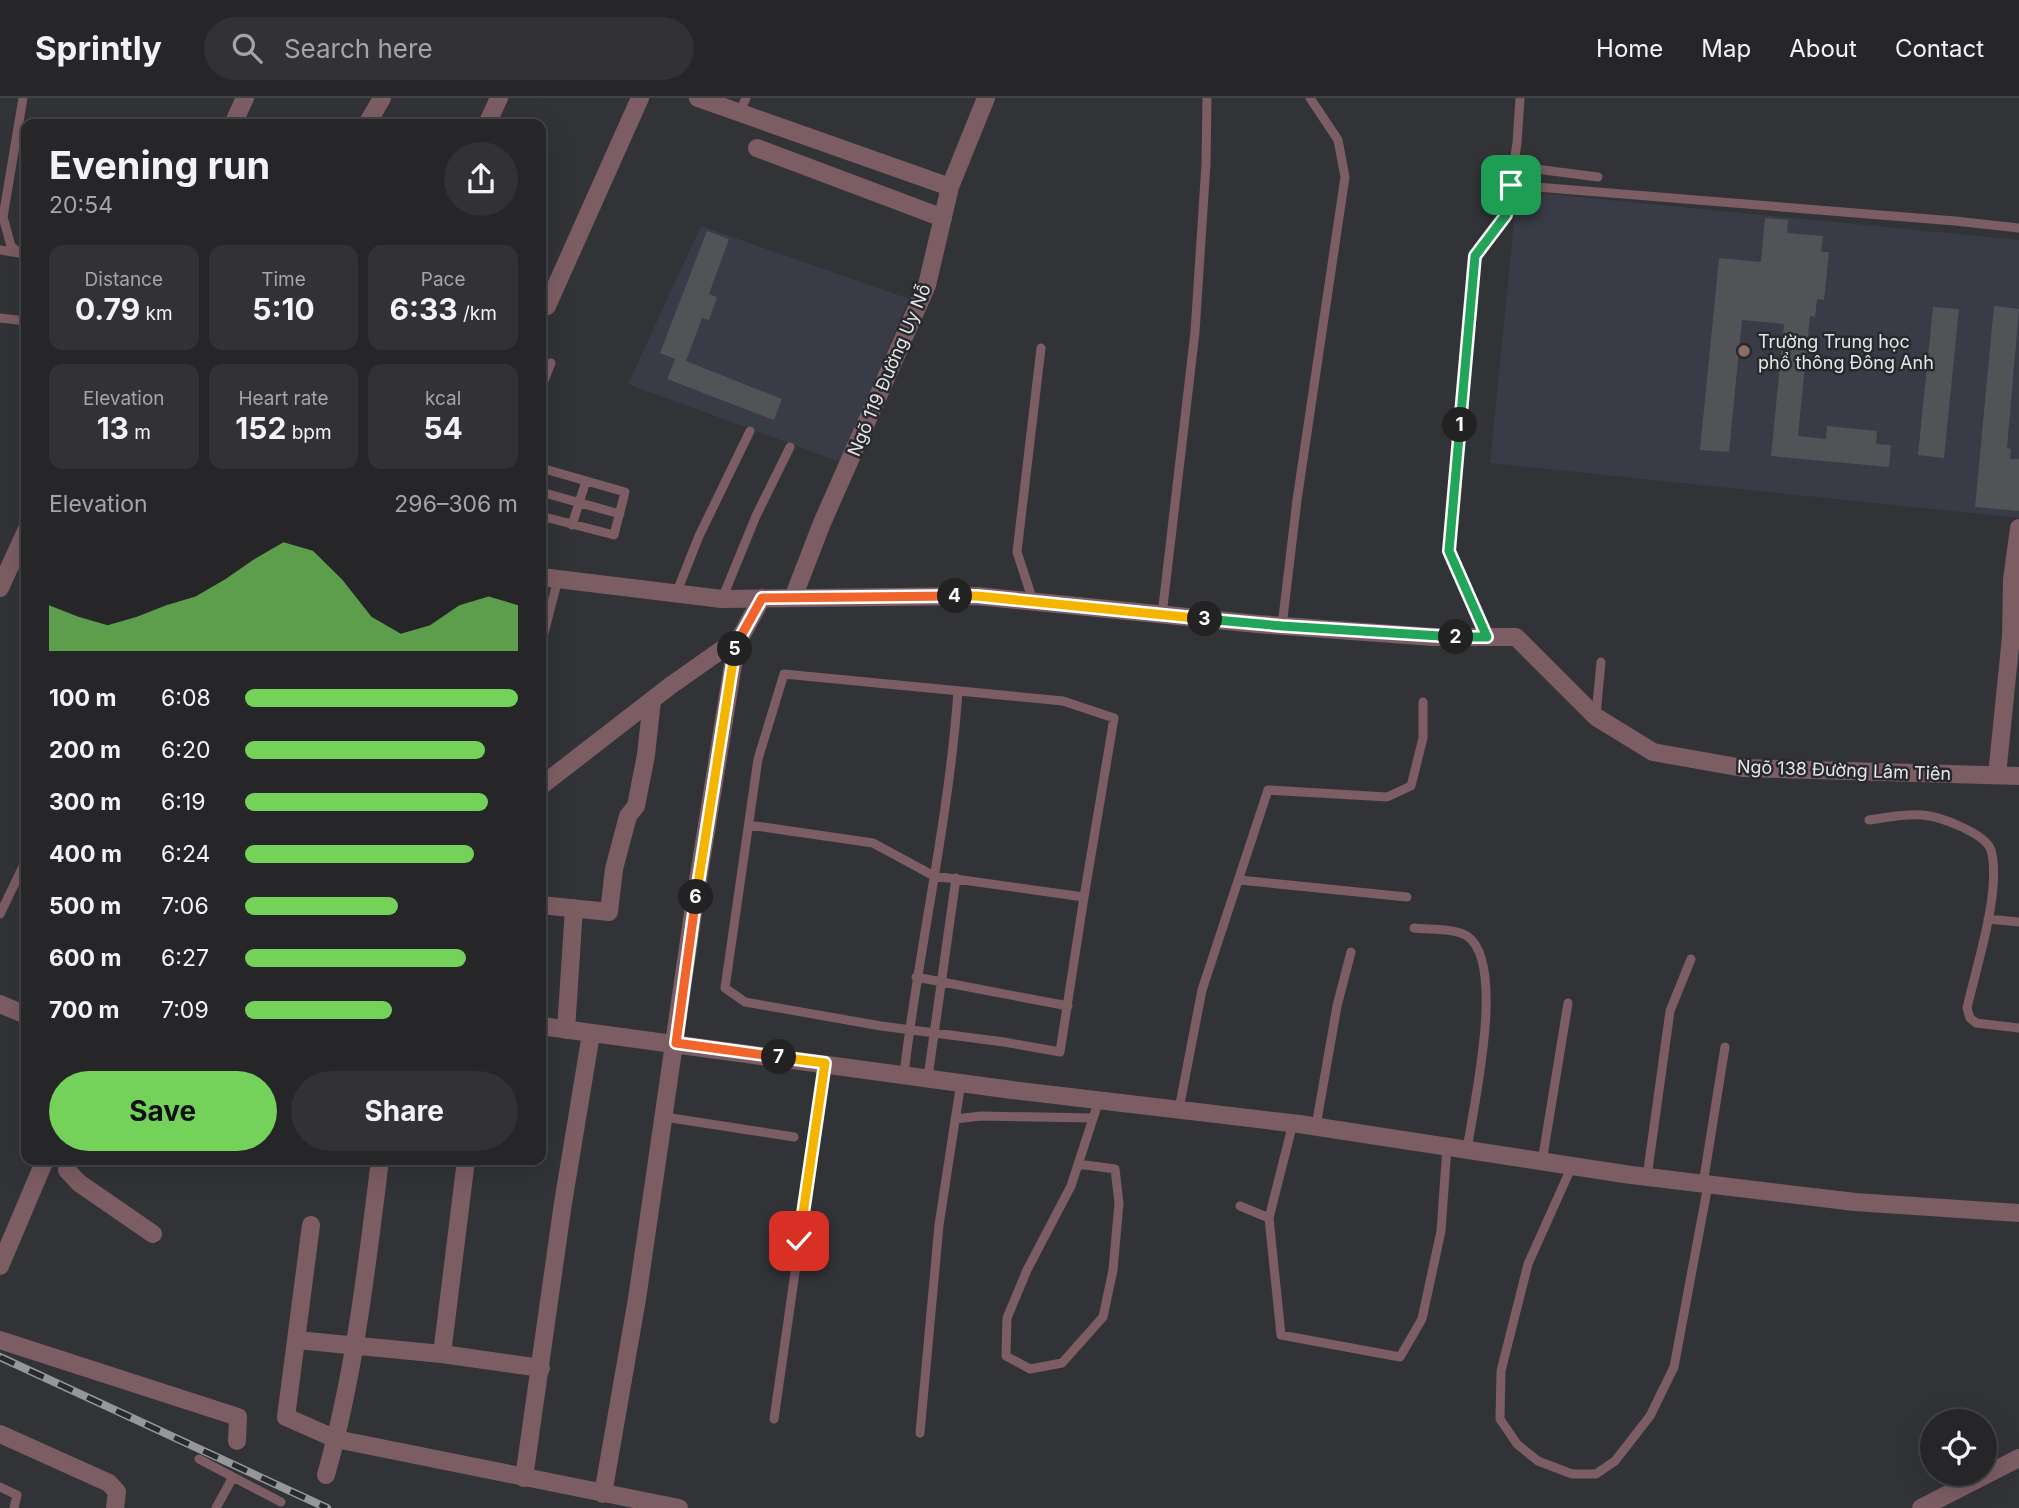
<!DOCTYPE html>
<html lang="en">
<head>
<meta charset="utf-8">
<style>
	body { margin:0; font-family:Inter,sans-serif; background:#323235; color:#f1f3f6; height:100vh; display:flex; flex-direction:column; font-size:26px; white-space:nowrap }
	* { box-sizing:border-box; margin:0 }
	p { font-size:23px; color:#a4a5a8 }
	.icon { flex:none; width:38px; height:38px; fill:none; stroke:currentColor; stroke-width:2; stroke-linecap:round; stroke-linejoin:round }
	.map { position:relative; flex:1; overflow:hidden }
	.side { position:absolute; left:21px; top:21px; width:525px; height:1046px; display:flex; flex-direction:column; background:#262629; border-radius:14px; box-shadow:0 7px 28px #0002,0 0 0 2px #424346 }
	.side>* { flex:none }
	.controls { position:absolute; left:1920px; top:1311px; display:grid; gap:14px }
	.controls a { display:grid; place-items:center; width:77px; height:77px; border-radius:50%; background:#262629; box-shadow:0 7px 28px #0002,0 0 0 2px #424346; font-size:35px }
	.pin { position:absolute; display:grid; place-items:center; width:60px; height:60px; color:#fff; margin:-30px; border-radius:14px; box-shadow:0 4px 10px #0006 }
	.km { position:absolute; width:35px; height:35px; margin:-18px; border-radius:50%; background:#222; color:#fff; font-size:19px; line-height:35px; text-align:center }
	.round { display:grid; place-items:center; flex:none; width:74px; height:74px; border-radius:37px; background:#323235 }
	.summary { display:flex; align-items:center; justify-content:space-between; height:119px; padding:0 28px }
	h1 { font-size:38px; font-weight:700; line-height:52px }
	.stats { display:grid; grid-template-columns:repeat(3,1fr); gap:10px; height:119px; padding:7px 28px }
	.stats div { display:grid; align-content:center; border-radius:14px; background:#323235; text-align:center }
	.stats b { font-size:30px; font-weight:700 }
	.stats small { font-size:19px; font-weight:400 }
	.stats p { font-size:19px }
	.chart { height:196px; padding:14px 28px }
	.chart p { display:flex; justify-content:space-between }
	.chart svg { width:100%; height:126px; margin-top:7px; fill:#74d25b; opacity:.7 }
	.action { display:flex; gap:14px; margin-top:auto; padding:14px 28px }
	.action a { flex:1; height:80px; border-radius:42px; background:#74d25b; color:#111; font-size:28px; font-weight:700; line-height:80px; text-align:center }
	.action a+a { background:#323235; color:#f1f3f6 }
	ul { padding:0 28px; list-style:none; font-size:23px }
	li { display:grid; grid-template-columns:112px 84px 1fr; align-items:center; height:52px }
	li i { height:18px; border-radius:9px; background:#74d25b }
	header { display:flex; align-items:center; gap:42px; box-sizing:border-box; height:98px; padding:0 35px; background:#262629; border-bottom:2px solid #424346 }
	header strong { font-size:33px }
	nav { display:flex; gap:38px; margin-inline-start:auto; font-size:24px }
	.search { width:490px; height:63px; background:#323235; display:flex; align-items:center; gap:18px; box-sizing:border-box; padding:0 24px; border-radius:38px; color:#a4a5a8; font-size:26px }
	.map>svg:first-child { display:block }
	.built { fill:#393c46 }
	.building { fill:#525357 }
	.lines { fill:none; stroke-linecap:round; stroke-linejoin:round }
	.service { stroke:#7c5d64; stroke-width:9 }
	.minor { stroke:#7c5d64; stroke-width:18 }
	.tertiary { stroke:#7c5d64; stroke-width:18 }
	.rail-casing { stroke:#96979a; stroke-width:8 }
	.rail { stroke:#28292d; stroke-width:5; stroke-dasharray:16; stroke-linecap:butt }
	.split-1-casing { stroke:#fff; stroke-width:14 }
	.split-2-casing { stroke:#fff; stroke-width:14 }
	.split-3-casing { stroke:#fff; stroke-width:14 }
	.split-4-casing { stroke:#fff; stroke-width:14 }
	.split-5-casing { stroke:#fff; stroke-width:14 }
	.split-6-casing { stroke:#fff; stroke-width:14 }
	.split-7-casing { stroke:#fff; stroke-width:14 }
	.split-8-casing { stroke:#fff; stroke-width:14 }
	.split-1 { stroke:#22a559; stroke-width:9 }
	.split-2 { stroke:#22a559; stroke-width:9 }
	.split-3 { stroke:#22a559; stroke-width:9 }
	.split-4 { stroke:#f5b400; stroke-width:9 }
	.split-5 { stroke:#f0652b; stroke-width:9 }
	.split-6 { stroke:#f5b400; stroke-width:9 }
	.split-7 { stroke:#f0652b; stroke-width:9 }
	.split-8 { stroke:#f5b400; stroke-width:9 }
	.education-dot { fill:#8d6e63; stroke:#28292d; stroke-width:2.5 }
	.labels { text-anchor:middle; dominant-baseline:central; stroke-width:5; stroke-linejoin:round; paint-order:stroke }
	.poi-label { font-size:18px; fill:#e5e6e8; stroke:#28292d; text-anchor:start }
	.street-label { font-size:18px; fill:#e5e6e8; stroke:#28292d }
</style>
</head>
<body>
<header>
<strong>Sprintly</strong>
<div class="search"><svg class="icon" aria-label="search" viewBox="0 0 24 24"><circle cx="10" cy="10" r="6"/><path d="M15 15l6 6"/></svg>Search here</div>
<nav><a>Home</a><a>Map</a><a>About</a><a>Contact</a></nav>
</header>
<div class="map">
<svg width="2019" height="1410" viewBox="0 0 2019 1410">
	<rect width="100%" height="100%" fill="#323337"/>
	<path class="built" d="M1517 93 2019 142V420L1490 365Z
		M701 128 909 201 840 364 628 286Z"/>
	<path class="building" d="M1765 120 1788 122 1787 135 1823 138 1821 154H1829L1824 202 1817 201 1815 219 1810 218 1798 338 1826 341 1827 328 1877 333 1876 346 1891 347 1889 369 1771 358 1784 226 1742 222 1729 354 1700 352 1719 160 1761 164Z
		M707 133 729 141 709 196 717 199 709 222 702 220 686 263 782 301 774 322 667 281 675 261 660 255Z
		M1994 208 2019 211 2007 350 2011 351 2010 361H2019V413L1975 409Z
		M1933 209 1959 211 1944 360 1918 357Z"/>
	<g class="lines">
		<path class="service" d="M23 0 3 119 11 148 19 155 26 157
			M739 15 746 0
			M1513 68 1598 79
			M1511 87 1955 123 2019 130
			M0 152 19 155
			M0 220 26 223
			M541 290 551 265
			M541 370 625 394 614 437 541 418
			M541 394 620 416
			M572 427 586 383
			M676 496 699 438 750 333
			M722 501 756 418 790 349
			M1033 503 1017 454 1041 250
			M1162 517 1195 234 1206 66 1207 0
			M1282 528 1297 402 1345 79 1338 42 1310 0
			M1487 539 1449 453 1475 158 1506 117 1517 45 1520 0
			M541 547 558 481
			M784 576 1063 603 1114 620 1084 799 1060 954 1004 944 881 928 745 904 725 890 758 661Z
			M1596 617 1601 564
			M1869 722C1886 720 1904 715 1922 717 1939 718 1985 735 1991 752 2002 791 1976 870 1967 910L1970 920 1976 925 2019 930
			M749 727 873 745 934 778 1084 799
			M1239 782 1407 799
			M0 816 26 762
			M1988 821 2019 824
			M1414 830C1429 832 1454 830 1467 838 1507 865 1473 1009 1467 1052
			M916 879 1068 908
			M904 976C919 848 949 722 958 593
			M928 979 956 780
			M1179 1011 1202 892 1268 692 1387 699 1411 688 1423 640V604
			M665 1019 794 1039
			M955 1021 981 1018 1093 1020
			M1293 1025 1269 1120 1281 1237 1400 1259 1422 1221 1441 1133 1447 1049
			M1316 1028 1337 908 1351 854
			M1542 1064 1568 905
			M1078 1066 1115 1071 1119 1105 1113 1172 1103 1219 1062 1265 1030 1271 1006 1258 1007 1220 1027 1172 1071 1088 1099 1002
			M1572 1068 1528 1166 1501 1273 1500 1321 1517 1346 1538 1363 1572 1376H1596L1615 1363 1650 1318 1674 1269 1708 1087
			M1647 1079 1670 913 1691 861
			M1703 1086 1725 949
			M1240 1108 1269 1120
			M774 1321 825 965
			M920 1335 939 1127 961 984
			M199 1361 233 1379
			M0 1389 17 1397 14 1410
			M216 1410 233 1379 281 1404"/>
		<path class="minor" d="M698 0 950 89
			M233 26 245 0
			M367 26 382 0
			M757 50 943 120
			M547 208 640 0
			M541 479 722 501 977 498 1257 526 1433 539H1516L1596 619 1653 654 1743 670 2019 678
			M0 490 26 433
			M793 500 822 425 927 187 950 89 986 0
			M1997 677 2011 539 2012 482 2019 430
			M541 688 670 588 741 538 762 500
			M541 807 609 814 614 771 628 718 636 708 646 657 652 602
			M0 906 26 917
			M541 928 1012 992 1299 1026 1631 1077 1855 1104 2019 1115
			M566 932 574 810
			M69 1062 67 1072 79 1085 153 1136
			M311 1127 286 1319 336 1341 679 1410
			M0 1242 238 1319 237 1343
			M297 1242 442 1256 541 1270
			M442 1256 466 1062
			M0 1336 109 1385 117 1394 115 1410
			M326 1377C355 1274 367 1167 380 1062
			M524 1380 563 1105 591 936
			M603 1396 637 1201 695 801 737 542
			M1921 1410 2019 1360"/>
		<path class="tertiary" d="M487 26 499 0
			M0 1168 45 1062"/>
		<g class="rail-casing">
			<path id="rail" d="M0 1259 327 1410"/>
		</g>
		<use href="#rail" class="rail"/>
	</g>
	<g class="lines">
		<g class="split-1-casing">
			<path id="split-1" d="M1460 327 1475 158 1506 117 1511 87"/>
		</g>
		<g class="split-2-casing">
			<path id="split-2" d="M1456 539H1487L1449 453 1460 327"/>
		</g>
		<g class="split-3-casing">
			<path id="split-3" d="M1205 521 1282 528 1456 539"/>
		</g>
		<g class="split-4-casing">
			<path id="split-4" d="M955 498H977L1205 521"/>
		</g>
		<g class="split-5-casing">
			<path id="split-5" d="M735 551 737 542 741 538 762 500 955 498"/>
		</g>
		<g class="split-6-casing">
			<path id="split-6" d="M696 799 735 551"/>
		</g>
		<g class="split-7-casing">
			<path id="split-7" d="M696 799 676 945 779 959"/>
		</g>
		<g class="split-8-casing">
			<path id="split-8" d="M779 959 825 965 799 1143"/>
		</g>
		<use href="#split-1" class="split-1"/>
		<use href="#split-2" class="split-2"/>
		<use href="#split-3" class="split-3"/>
		<use href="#split-4" class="split-4"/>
		<use href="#split-5" class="split-5"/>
		<use href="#split-6" class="split-6"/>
		<use href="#split-7" class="split-7"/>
		<use href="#split-8" class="split-8"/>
	</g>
	<circle class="education-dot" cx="1744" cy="253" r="7"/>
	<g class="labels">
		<g class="poi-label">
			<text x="1758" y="243">Trường Trung học<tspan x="1758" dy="21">phổ thông Đông Anh</tspan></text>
		</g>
		<g class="street-label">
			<text transform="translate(889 272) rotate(-67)">Ngõ 119 Đường Uy Nỗ</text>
			<text transform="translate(1844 672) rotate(2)">Ngõ 138 Đường Lâm Tiên</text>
		</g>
	</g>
</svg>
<div class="controls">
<a><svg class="icon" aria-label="locate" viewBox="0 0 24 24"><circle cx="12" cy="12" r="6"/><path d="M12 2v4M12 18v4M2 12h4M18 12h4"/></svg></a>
</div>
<div class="pin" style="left:1511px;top:87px;background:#1e9e55"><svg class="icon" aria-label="arrive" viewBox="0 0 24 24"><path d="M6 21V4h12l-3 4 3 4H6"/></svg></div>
<div class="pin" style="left:799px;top:1143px;background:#d93025"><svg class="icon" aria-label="check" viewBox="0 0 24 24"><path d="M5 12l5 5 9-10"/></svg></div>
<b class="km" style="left:1460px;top:327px">1</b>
<b class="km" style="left:1456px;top:539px">2</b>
<b class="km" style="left:1205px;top:521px">3</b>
<b class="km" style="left:955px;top:498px">4</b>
<b class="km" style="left:735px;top:551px">5</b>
<b class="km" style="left:696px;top:799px">6</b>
<b class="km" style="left:779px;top:959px">7</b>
<section class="side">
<div class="summary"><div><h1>Evening run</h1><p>20:54</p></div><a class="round"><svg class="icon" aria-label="share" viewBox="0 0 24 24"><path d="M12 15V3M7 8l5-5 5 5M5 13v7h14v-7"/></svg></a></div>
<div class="stats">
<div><p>Distance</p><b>0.79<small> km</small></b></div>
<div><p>Time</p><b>5:10</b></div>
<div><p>Pace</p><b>6:33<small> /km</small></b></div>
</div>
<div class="stats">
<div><p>Elevation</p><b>13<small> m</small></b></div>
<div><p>Heart rate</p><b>152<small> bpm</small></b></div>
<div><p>kcal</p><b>54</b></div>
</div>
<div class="chart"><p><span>Elevation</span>296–306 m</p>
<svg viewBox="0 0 160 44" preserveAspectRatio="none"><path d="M0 44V28L10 32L20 35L30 32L40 28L50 25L60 19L70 12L80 6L90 9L100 19L110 32L120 38L130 35L140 28L150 25L160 28V44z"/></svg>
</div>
<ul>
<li><b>100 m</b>6:08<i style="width:100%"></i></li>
<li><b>200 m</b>6:20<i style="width:88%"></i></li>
<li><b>300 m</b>6:19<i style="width:89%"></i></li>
<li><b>400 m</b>6:24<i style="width:84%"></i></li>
<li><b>500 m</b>7:06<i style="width:56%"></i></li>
<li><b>600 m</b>6:27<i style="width:81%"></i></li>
<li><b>700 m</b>7:09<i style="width:54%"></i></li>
</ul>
<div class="action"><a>Save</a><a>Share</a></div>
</section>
</div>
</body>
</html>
